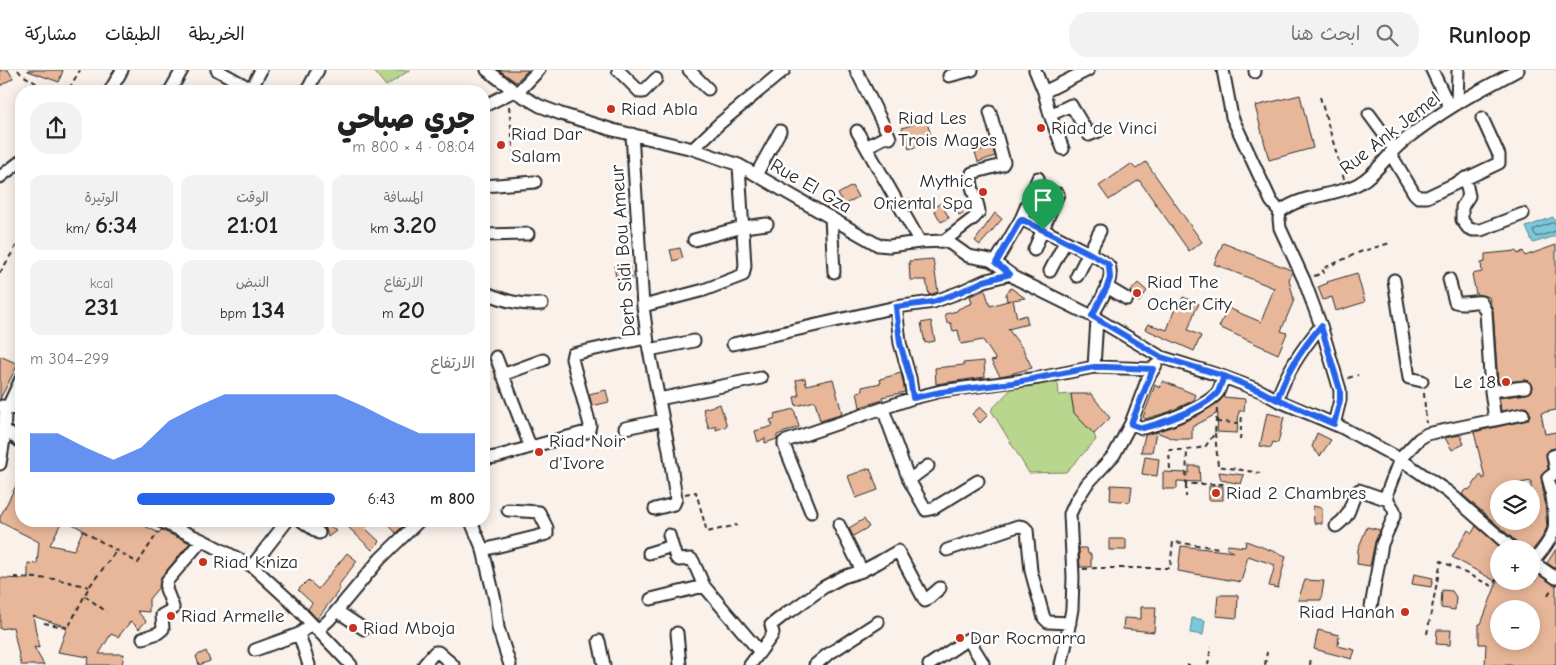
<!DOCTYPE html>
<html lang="ar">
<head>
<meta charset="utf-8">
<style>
	body { margin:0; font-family:"Comic Neue","Playpen Sans Arabic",sans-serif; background:#f2f2f2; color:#222; direction:rtl; height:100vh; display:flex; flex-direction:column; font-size:19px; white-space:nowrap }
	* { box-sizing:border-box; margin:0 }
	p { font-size:16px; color:#767676 }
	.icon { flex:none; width:28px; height:28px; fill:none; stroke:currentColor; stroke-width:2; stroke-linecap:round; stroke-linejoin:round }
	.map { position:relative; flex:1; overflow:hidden; direction:ltr }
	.side { position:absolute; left:15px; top:15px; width:475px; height:442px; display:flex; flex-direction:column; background:#fff; border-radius:20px; box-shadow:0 2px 12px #0003; direction:rtl }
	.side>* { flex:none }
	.buttons { position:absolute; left:1490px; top:410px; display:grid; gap:10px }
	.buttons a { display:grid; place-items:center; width:50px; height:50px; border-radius:50%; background:#fff; box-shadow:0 2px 12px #0003; font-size:25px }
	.pin { position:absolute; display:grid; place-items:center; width:42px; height:42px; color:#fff; margin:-51px -21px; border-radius:50% 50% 50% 0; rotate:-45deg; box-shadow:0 0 5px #0007 }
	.pin .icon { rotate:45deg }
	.round { display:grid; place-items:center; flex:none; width:52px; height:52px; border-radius:20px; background:#f2f2f2 }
	.overview { display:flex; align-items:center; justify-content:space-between; height:85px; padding:0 15px }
	h1 { font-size:28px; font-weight:800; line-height:38px }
	.figures { display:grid; grid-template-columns:repeat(3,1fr); gap:8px; height:85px; padding:5px 15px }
	.figures div { display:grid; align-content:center; border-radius:12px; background:#f2f2f2; text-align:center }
	.figures b { font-size:25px; font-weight:800 }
	.figures small { font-size:14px; font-weight:400 }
	.figures p { font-size:14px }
	.chart { height:140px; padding:10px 15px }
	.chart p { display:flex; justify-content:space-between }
	.chart svg { width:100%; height:90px; margin-top:5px; fill:#2563eb; opacity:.7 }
	ul { padding:0 15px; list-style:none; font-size:16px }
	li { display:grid; grid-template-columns:80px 60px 1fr; align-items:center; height:38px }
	li i { height:12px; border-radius:6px; background:#2563eb }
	header { display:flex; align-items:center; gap:30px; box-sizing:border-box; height:70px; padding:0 25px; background:#fff; border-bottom:1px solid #e0e0e0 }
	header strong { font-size:24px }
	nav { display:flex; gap:28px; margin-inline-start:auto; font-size:18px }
	.search { width:350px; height:45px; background:#f2f2f2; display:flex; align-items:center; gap:12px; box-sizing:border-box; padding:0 18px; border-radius:20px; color:#767676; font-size:19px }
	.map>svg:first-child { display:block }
	.green { fill:#b9d68e; stroke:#72805c }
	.water { fill:#7ac8d9; stroke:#5a8993 }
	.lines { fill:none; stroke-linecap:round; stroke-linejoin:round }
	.shore { stroke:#4b6a71; stroke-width:1 }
	.building { fill:#e8b799; stroke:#2b2b2b; fill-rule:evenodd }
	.minor-casing { stroke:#2b2b2b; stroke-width:15 }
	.path { stroke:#2b2b2b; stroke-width:2; stroke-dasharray:5 4; stroke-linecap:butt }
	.minor { stroke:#fff; stroke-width:11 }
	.route-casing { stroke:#fff; stroke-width:10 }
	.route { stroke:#2563eb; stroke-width:6 }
	.poi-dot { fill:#c8321e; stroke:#fff; stroke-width:2 }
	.labels { text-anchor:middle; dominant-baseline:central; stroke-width:5; stroke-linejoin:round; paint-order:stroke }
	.poi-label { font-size:19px; fill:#2b2b2b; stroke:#fff; text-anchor:start }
	.street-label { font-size:19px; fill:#2b2b2b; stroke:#fff }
</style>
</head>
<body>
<header>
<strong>Runloop</strong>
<div class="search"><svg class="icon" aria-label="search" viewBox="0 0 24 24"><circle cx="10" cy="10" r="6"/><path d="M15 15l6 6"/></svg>ابحث هنا</div>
<nav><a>الخريطة</a><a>الطبقات</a><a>مشاركة</a></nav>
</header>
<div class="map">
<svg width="1556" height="595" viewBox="0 0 1556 595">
	<rect width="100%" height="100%" fill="#faf1eb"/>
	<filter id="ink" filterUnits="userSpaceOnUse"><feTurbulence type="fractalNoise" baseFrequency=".02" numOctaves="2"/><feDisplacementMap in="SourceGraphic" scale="10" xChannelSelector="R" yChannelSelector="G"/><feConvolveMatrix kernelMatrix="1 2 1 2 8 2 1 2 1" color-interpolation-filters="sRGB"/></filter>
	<g filter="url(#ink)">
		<path class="green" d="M373 0H410L386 16Z
			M1058 313 1059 325 1071 324 1074 343 1094 364 1096 370 1066 402 1029 403 991 340 1016 314Z"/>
		<path class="water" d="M1553 147 1556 153V166L1533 173 1526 157Z
			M1192 548 1205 550 1203 565 1190 563Z"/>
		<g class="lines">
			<path class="shore" d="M1556 153H1551L1535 159 1533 161 1537 167 1556 161"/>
		</g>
		<path class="building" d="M0 0H8L13 8 0 16Z
			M28 0H63L59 12 28 1Z
			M499 0H528L516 12Z
			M1300 25 1313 78 1269 90 1255 36Z
			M926 50 933 71 909 79 902 58Z
			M991 74 995 86 978 92 975 82 985 79 984 75Z
			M1146 92 1202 172 1189 181 1139 110 1109 130 1099 116 1131 94 1136 99Z
			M852 116 858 127 844 135 838 124Z
			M910 128 914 136 910 139 905 131Z
			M967 130 971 139 959 145 954 137Z
			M941 133 949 148 941 152 933 138Z
			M995 143 1002 149 980 175 975 171Z
			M1223 173 1291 200 1292 202 1289 210 1294 230 1281 261 1287 263 1278 284 1219 257 1228 238 1261 252 1274 218 1214 194Z
			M1556 175V340L1541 343 1545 364 1556 362V378L1550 379 1546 383 1548 399 1541 406 1545 434 1547 457 1542 468 1531 482V479H1520L1518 473 1462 424 1466 420 1470 419 1481 404 1483 409 1485 408 1474 362 1528 350 1530 343 1526 337 1501 341 1499 328 1526 324 1530 323 1532 317 1531 312 1525 310 1498 313 1493 241 1490 232 1489 227 1476 224 1472 204 1482 202 1481 193 1485 192V184L1516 181 1518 184 1523 181 1525 186ZM1531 411V451H1499V419H1505L1510 415Z
			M680 178 683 188 673 191 670 180Z
			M933 189 938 222 929 225 926 210H910L909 191Z
			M629 193 632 210 617 212 614 196Z
			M1357 203 1365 232 1336 241 1332 227 1323 230 1318 217 1328 213 1327 212Z
			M1138 213 1147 221 1139 232 1134 229 1133 225 1130 222Z
			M1011 218 1025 228 1013 230 1017 248 1026 245 1028 254 1008 259 1023 279 1032 298 1010 304 1000 306 991 291 996 290 983 270 961 274 958 260 953 261 951 253H947L945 244 957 241 958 239 972 233 970 226 985 220 990 236 1011 230 1007 231 1006 224Z
			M1183 227 1199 234 1195 241 1188 260 1201 266 1194 281 1145 259 1148 254 1167 260 1176 236 1179 237Z
			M931 251 935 271 925 273 921 253Z
			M0 286 18 294 0 329Z
			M984 291 985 307 936 314 935 298 964 295 963 293Z
			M901 303 905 322 882 327 883 330 860 337 857 322 863 321 862 317 881 313 880 309Z
			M805 308 806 315 833 309 842 343 840 345 820 351 815 331 796 336 794 327 799 326 796 310Z
			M1163 311 1196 325 1194 330 1169 342 1145 349 1143 347 1155 315 1160 318Z
			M606 320 609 332 592 336 589 324Z
			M1071 324H1091L1110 348 1094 364 1074 343Z
			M1223 327 1245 329 1244 341H1239L1237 363 1217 362 1218 343 1192 357V369H1175L1156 362 1152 382H1141L1145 365 1174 356 1197 346 1219 332Z
			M720 334 727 356 716 360V356L709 359 703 339Z
			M980 337 988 345 980 353 972 344Z
			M794 339 799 357 777 365V369L765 373V368L758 372 755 361 773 356 770 350 775 348 774 344Z
			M1267 343 1284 347 1278 373 1273 372 1271 378 1260 376Z
			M1317 363 1331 370 1320 386 1312 377Z
			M1460 365 1464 374 1452 380 1445 368Z
			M1145 387 1159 389 1157 406 1142 404Z
			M1189 396H1199L1200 412 1177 411V419H1163V402L1189 403Z
			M870 398 878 420 856 428 848 406Z
			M1219 402 1244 405 1241 414 1221 410Z
			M21 406V451H62L50 475 74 480 83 460 67 451H135L159 463 161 460 190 473 161 507 159 517 149 529V542L137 541 146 551 139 559 131 551 118 567 111 564 99 584H124L122 595H87L89 587 58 582 67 557 33 546 39 578 34 577 44 595H21L13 557 0 559V508L28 509V493L37 494 39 472 0 452V447Z
			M1111 415 1132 416 1130 432 1110 430Z
			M1209 416H1223V430H1209Z
			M1313 436 1322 438V454L1314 453Z
			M864 449 869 457 853 466 849 458Z
			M318 451H325L336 461 328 467 326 459Z
			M355 451H372L365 458 380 472 372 480 349 458Z
			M385 451H399L403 456 396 463Z
			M1476 456 1499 476V511H1535L1539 505 1556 515V595H1485L1486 574H1479V554H1481L1497 512 1452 487 1468 460 1472 463ZM1499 539H1531V571H1499Z
			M1367 457 1380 460 1375 472 1370 496 1357 494 1358 479Z
			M1109 469H1126V480H1109Z
			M1246 471 1286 486 1278 518 1269 516 1275 495 1248 486 1241 512 1178 501 1181 476 1234 482 1227 479 1228 475 1245 477Z
			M1079 478H1087L1088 484H1091V497H1080Z
			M1556 479V499L1547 493Z
			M347 483 357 491 338 516 340 519 317 549 308 539 312 533 298 520 308 510 318 519Z
			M1414 504 1433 508 1431 517 1412 514Z
			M1305 510 1324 511 1321 530H1298Z
			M1442 520 1452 521 1456 527 1455 540 1441 538Z
			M1218 525H1238L1237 548 1216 546Z
			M1141 537H1156L1154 562 1123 559 1124 548 1141 549Z
			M1318 560 1339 565 1338 576 1355 580 1352 589 1314 579Z
			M1437 560H1451L1450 575 1436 574Z
			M206 581 210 591 199 595 196 586Z"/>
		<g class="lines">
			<g class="minor-casing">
				<path id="minor" d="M217 0 255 21
					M487 0 517 23 540 36 561 44 613 60 693 79 739 95 878 175 889 176 920 172 944 171 951 174 968 186 990 190 995 193 1017 209 1092 246 1161 287 1224 307 1261 321 1277 330 1341 357 1400 389 1448 422 1513 479
					M618 0 640 22H643L656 9
					M689 0 708 19
					M856 0 890 68
					M1035 0 1044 22 1088 0
					M1223 0 1232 47 1271 131 1280 142 1279 149 1280 158 1304 210 1321 256 1340 320V330L1334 354
					M1255 0V2
					M1432 0 1450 38
					M949 6 972 0
					M110 21 122 0
					M170 21 182 0
					M250 21 261 0
					M307 21 318 0
					M1044 22 1050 45 1063 79
					M517 23 539 0
					M1457 33 1458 0
					M484 36 514 21
					M1369 44 1394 78
					M1050 45 1071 35 1089 65 1099 61
					M857 61 920 172
					M632 64 643 236 649 280 694 271
					M866 77 889 65
					M693 79 719 54 784 0
					M1390 83 1414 123 1418 127H1427L1499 93V85L1482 48
					M756 105 780 61
					M0 107 21 91
					M1465 108 1469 126 1462 137V150L1468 158 1473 160H1481L1523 144
					M484 116 535 112
					M1280 142C1301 124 1334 127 1358 114 1377 104 1388 83 1405 70 1421 57 1440 44 1458 33 1477 21 1498 11 1518 0
					M831 147 834 202
					M1021 149 1038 108
					M484 165 528 164
					M694 170 743 157 767 154
					M944 171 974 148 979 142C978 129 968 116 972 103L1002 95 1004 92 990 42
					M1034 180 1058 124
					M995 193 1021 149C1032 155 1106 190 1109 196 1115 209 1098 235 1092 246
					M1050 201 1065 172
					M1077 206 1100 161
					M1449 209 1455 232C1464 235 1472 231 1481 232L1486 242 1491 321 1495 350
					M1394 210 1409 308 1422 311
					M1107 217 1127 229
					M484 222C505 231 519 235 542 234
					M643 236 704 220 743 205 745 196 739 95
					M896 237 900 273 910 308 913 328
					M733 274 896 237 933 232 960 222 984 211 1010 204
					M649 280 669 380 676 429 674 434 655 439
					M496 287 530 376
					M1094 297 1097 249
					M502 305 543 290
					M1491 321 1525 317
					M659 329 761 308
					M1277 330C1286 302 1302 279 1321 256
					M2 336 21 340
					M883 339 909 410 926 440 934 438 978 411
					M1131 353 1142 358C1161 354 1206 337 1218 322 1220 318 1222 311 1224 307
					M625 358 663 350
					M0 362 4 359 21 372
					M1556 385 1553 386 1556 401
					M484 389C490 387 496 388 503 385 531 377 558 369 587 362L589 360 590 355 572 289 573 284 646 268
					M0 394 4 369 5 343 21 309
					M909 410 928 396
					M811 442 784 375V372L786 371 913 328 941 321 1039 308 1094 297 1153 299
					M160 451 202 470 252 496 289 530 351 595
					M302 451 319 463
					M472 454 483 480 495 530 498 558 510 595
					M839 455 862 501 879 492 898 481 925 531 940 518
					M1336 456C1355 442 1347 434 1359 420L1388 430
					M669 465 676 488 679 490 691 489 693 491 704 516 760 582
					M483 480 547 464V458L539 442 508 440
					M947 480 1018 456 1024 457 1027 460 1031 501 1044 548 1048 552 1070 553
					M649 483 672 476
					M1531 491 1556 508
					M1533 492C1541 482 1551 471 1554 459 1556 450 1551 416 1548 408L1556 402
					M252 496 287 451
					M651 529 704 516
					M1371 537 1382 474 1395 444 1394 440 1388 430 1387 423 1400 389 1419 369 1427 364 1523 344
					M337 541 364 559
					M318 560 329 550 380 489 419 451
					M677 563 680 595
					M299 564 309 595
					M143 568 158 563 163 559 162 545 173 539V537L166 519 167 511 202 470
					M599 571 604 595
					M255 580 299 564 312 554
					M424 595 435 582H438L453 595
					M750 595 771 567 773 563 771 555 789 541H791L824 517 843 507 862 501
					M815 595 827 585 878 552
					M929 595 968 569 983 593
					M1061 595 1066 573 1072 539 1073 507 1070 444 1076 431 1087 414 1114 385 1131 353 1148 308 1156 295"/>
			</g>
			<path class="path" d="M18 0 21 4 49 21
				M51 21 70 17 80 0
				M1320 27 1344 109
				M509 36 514 86
				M0 203 21 168
				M1314 206 1324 203 1322 199 1360 182 1390 173
				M1348 308 1358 305
				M1424 323 1426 353
				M1217 339 1215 363 1205 377 1187 380 1186 414H1228
				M1216 352 1241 353
				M1215 363 1218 396 1260 403
				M1240 370 1242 345
				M1170 399 1169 380H1187
				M1186 415V427
				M685 424 696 422 707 462 737 455
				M83 461 138 493 158 462
				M1083 499 1097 498H1170L1173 472 1220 478
				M14 507 56 509 89 517
				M1548 525 1552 518
				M85 526 107 542
				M44 553 68 558 89 517 117 480
				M1427 564 1441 491 1492 516 1499 506
				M1187 595H1190
				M1208 595 1211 577
				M1265 595 1267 582
				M1310 595 1311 587"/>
			<use href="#minor" class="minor"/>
		</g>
	</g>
	<g class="lines" filter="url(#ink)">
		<g class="route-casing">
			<path id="route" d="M1043 160 1021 149 996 193 1010 204 984 211 960 222 933 232 896 237 900 273 910 308 913 328 941 322 1012 313 1094 297H1107L1153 299 1131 354 1142 358C1161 354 1207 337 1218 322 1220 318 1222 311 1224 306 1261 321 1297 338 1334 354L1340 330V320L1321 256C1302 279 1286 302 1277 330L1261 321 1224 306 1161 287 1092 246 1107 217 1110 208 1109 196 1107 193 1089 183 1043 160"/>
		</g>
		<use href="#route" class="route"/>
	</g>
	<g class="poi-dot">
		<circle cx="611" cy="39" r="5"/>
		<circle cx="1041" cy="58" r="5"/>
		<circle cx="888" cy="59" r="5"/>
		<circle cx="501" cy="75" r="5"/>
		<circle cx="983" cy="122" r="5"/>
		<circle cx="1137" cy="223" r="5"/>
		<circle cx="1506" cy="312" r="5"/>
		<circle cx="539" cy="382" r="5"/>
		<circle cx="1216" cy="423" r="5"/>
		<circle cx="203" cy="492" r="5"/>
		<circle cx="1405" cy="542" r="5"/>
		<circle cx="171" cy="546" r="5"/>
		<circle cx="353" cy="558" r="5"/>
		<circle cx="960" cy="568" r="5"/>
	</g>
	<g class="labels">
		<g class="poi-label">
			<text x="621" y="39">Riad Abla</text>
			<text x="898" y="48">Riad Les<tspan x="898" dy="22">Trois Mages</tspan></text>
			<text x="1051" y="58">Riad de Vinci</text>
			<text x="511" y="64">Riad Dar<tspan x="511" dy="22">Salam</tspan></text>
			<text x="973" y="111" text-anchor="end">Mythic<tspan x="973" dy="22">Oriental Spa</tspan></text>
			<text x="1147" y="212">Riad The<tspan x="1147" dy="22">Ocher City</tspan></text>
			<text x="1496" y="312" text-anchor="end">Le 18</text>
			<text x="549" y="371">Riad Noir<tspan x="549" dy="22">d'Ivore</tspan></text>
			<text x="1226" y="423">Riad 2 Chambres</text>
			<text x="213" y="492">Riad Kniza</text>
			<text x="1395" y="542" text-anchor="end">Riad Hanah</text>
			<text x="181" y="546">Riad Armelle</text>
			<text x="363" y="558">Riad Mboja</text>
			<text x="970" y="568">Dar Rocmarra</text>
		</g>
		<g class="street-label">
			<text transform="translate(1390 63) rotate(-38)">Rue Ank Jemel</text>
			<text transform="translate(811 116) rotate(30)">Rue El Gza</text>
			<text transform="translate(623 181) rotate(-94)">Derb Sidi Bou Ameur</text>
		</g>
	</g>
</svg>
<div class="buttons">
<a><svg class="icon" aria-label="layers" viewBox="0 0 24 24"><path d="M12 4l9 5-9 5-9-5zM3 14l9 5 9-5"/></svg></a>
<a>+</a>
<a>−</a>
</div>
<div class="pin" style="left:1043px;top:160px;background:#1e9e55"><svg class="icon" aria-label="arrive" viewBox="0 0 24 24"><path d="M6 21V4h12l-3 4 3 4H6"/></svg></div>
<section class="side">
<div class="overview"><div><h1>جري صباحي</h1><p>08:04 · 4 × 800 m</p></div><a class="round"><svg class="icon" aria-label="share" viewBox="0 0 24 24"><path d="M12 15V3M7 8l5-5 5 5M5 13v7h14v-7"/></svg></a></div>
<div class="figures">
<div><p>المسافة</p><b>3.20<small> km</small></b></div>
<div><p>الوقت</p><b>21:01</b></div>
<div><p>الوتيرة</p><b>6:34<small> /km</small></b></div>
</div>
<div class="figures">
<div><p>الارتفاع</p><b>20<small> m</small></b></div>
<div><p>النبض</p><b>134<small> bpm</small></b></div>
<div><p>kcal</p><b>231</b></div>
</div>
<div class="chart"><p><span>الارتفاع</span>299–304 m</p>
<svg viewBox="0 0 160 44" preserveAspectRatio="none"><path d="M0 44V25L10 25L20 32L30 38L40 32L50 19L60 12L70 6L80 6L90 6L100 6L110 6L120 12L130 19L140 25L150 25L160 25V44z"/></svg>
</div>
<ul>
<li><b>800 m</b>6:43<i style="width:65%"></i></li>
</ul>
</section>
</div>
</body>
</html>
